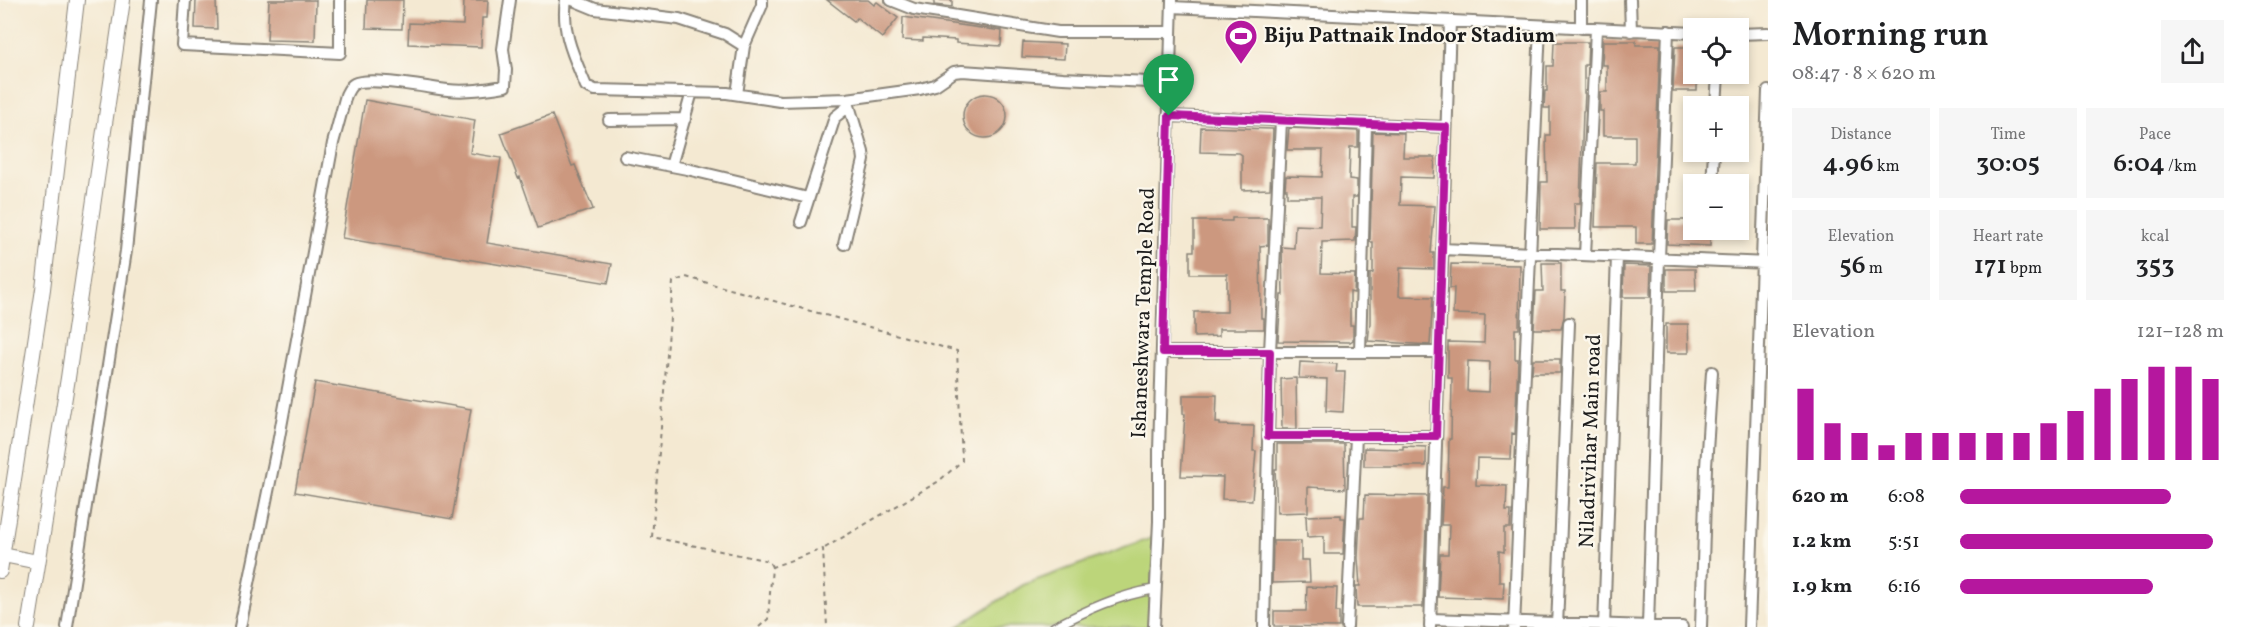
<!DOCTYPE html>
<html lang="en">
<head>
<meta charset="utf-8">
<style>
	body { margin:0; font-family:Vollkorn,serif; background:#f6f6f6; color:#202124; height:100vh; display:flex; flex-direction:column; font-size:22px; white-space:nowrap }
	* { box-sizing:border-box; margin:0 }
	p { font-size:20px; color:#757577 }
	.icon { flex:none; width:33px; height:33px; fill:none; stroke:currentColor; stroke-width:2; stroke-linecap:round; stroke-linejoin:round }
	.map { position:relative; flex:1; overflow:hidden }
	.sheet { display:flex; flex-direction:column; background:#fff; width:480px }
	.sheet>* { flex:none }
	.fabs { position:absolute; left:1683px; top:18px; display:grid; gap:12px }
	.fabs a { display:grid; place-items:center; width:66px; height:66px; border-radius:0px; background:#fff; box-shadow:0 3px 9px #0003; font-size:30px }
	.pin { position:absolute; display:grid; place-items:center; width:51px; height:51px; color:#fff; margin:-62px -26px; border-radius:50% 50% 50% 0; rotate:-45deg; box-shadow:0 0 6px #0007 }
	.pin .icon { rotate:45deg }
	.round { display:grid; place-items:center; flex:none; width:63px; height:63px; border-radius:0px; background:#f6f6f6 }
	.overview { display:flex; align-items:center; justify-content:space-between; height:102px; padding:0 24px }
	h1 { font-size:33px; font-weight:600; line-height:45px }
	.figures { display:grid; grid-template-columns:repeat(3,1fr); gap:9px; height:102px; padding:6px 24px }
	.figures div { display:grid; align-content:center; border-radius:0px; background:#f6f6f6; text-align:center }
	.figures b { font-size:26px; font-weight:600 }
	.figures small { font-size:16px; font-weight:400 }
	.figures p { font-size:16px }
	.chart { height:168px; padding:12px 24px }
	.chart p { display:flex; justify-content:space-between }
	.chart svg { width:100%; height:108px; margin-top:6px; stroke:#b5179e; stroke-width:6 }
	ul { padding:0 24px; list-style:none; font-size:20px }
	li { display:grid; grid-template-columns:96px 72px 1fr; align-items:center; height:45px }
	li i { height:15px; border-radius:8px; background:#b5179e }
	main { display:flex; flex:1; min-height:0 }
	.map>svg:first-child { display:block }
	.green { fill:#bcd57a; stroke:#6c784b; stroke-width:1.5 }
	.building { fill:#cc987f; fill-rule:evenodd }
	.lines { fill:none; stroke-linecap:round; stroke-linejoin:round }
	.pedestrian-casing { stroke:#888277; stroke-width:11 }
	.minor-casing { stroke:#888277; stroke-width:14 }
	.tertiary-casing { stroke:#888277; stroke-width:16 }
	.path { stroke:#888277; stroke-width:2; stroke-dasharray:4.5 4.5; stroke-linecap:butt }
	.pedestrian { stroke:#fff; stroke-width:8 }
	.minor { stroke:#fff; stroke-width:10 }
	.tertiary { stroke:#fff; stroke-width:14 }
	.route-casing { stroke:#fff; stroke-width:12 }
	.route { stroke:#b5179e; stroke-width:8 }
	.labels { text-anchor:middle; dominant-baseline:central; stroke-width:4.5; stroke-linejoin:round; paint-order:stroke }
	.poi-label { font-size:21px; font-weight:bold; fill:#1c1c1c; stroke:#fbf7ec; text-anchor:start }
	.street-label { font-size:21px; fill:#1c1c1c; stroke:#fbf7ec }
</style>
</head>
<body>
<main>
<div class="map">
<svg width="1768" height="627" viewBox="0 0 1768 627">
	<rect width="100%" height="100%" fill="#fbf7ec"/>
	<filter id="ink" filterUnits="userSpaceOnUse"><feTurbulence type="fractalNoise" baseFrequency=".0167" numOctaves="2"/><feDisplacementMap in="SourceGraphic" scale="12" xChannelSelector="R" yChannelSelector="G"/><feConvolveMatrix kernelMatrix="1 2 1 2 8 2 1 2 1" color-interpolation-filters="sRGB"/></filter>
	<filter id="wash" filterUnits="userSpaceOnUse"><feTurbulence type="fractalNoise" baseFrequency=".008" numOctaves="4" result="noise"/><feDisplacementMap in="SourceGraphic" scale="24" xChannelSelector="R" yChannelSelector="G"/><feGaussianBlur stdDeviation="1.35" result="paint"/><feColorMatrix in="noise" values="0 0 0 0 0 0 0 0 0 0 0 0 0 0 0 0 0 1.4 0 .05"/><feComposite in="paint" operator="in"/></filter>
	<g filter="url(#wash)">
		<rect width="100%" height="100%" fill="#f4e9d2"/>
		<path class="green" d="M1157 536 1149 627H957L1023 585Z"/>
		<g id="blocks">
			<path class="building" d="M196 0H216L217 29 195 28Z
				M269 0H316L315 41 267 40Z
				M367 0H403L402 29 366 28Z
				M464 0H488L487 18H482L481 47 408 44 409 23 463 25Z
				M827 0H868L874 5 877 2 898 18 882 38 857 18 854 21Z
				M934 0H952V7L934 5Z
				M903 17 1002 31 1001 46 956 43V40L923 38V41L902 40Z
				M1603 41H1636V45H1660L1652 244H1636V227H1595L1597 163H1635V136H1603V111H1600V92H1607V65H1602Z
				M1023 42 1065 44 1064 59 1022 57Z
				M1554 42H1588L1587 65H1584V93H1585L1584 111H1583L1580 203H1574L1575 229H1540L1541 182H1547L1546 135H1550V108H1544L1545 91H1547V66H1553Z
				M1675 47H1694V74H1697V91H1673Z
				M963 116a22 22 0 1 1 44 0a22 22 0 1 1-44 0Z
				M365 100 475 120 470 153 501 158 487 243 612 264 608 283 342 238Z
				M552 115 572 166 575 165 593 209 538 228 520 177 518 178 501 133Z
				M1201 127 1273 129 1270 189 1242 190V155L1239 153 1200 152Z
				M1289 128 1358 131V147H1350L1349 179 1357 180V197H1352V227H1356L1355 241 1322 242 1321 273 1355 274 1354 293 1350 292V325H1353V340L1350 342 1278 341 1281 295H1283L1282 247 1294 248 1295 225 1320 226 1321 197H1287V189H1285L1286 176 1322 177 1323 150H1287Z
				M1373 132 1404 133 1403 157H1435L1434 178 1401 177 1400 205 1435 206 1431 253H1434V269L1400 268 1399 296 1433 297 1430 345 1368 341 1370 323V274L1373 273V242H1370Z
				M1232 218H1268V245L1260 246 1261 318H1264V329H1219V336L1194 337V312H1227V274H1190V251H1194V221H1232Z
				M1668 220H1694V230H1710V246L1667 244Z
				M1542 263H1561V291H1565L1564 317 1561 329H1534L1536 291H1543Z
				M1451 264 1520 265 1519 329H1515V359H1518L1515 434 1512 433 1511 459 1477 458 1476 485 1507 486 1506 511H1511L1510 528H1504V552L1499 551V582H1504L1503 599 1438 597 1440 554H1448L1449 525H1441L1443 487H1448L1449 439H1451L1452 378H1448V342L1484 343 1485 315 1453 314 1454 288H1450ZM1468 361 1490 362 1489 392 1467 391Z
				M1624 265 1651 266 1650 297H1623Z
				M1666 269H1695L1696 291H1666Z
				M1666 324H1688L1689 353H1666Z
				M1533 359H1560V373H1532Z
				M1300 362 1337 364 1336 372H1345L1343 412 1326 411 1327 379 1299 378Z
				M1296 378 1297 429H1282L1281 379Z
				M315 382 471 409 452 519 295 492Z
				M1183 395H1217L1216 423H1220V425L1254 426 1253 451H1256L1252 500 1222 499 1223 477 1181 476 1185 414H1183Z
				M1277 444H1344L1345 489 1308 487V512L1277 513 1275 469H1277Z
				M1403 446 1426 447V466H1364V448L1403 449Z
				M1365 495 1427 496 1423 607H1357L1356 586H1360L1358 558 1360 518H1364Z
				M1341 515V518H1345L1343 554H1324V536L1307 537 1306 516Z
				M1273 541H1301V560H1309L1310 582 1272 583Z
				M1307 587 1337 588 1336 612H1339V627L1274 626V611H1306Z"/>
		</g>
	</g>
	<g filter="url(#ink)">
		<use href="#blocks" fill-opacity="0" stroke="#888277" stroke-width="1.5"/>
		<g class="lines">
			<g class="pedestrian-casing">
				<path id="pedestrian" d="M1054 627C1087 610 1119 595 1156 589"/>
			</g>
			<g class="minor-casing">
				<path id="minor" d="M185 0 182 45 340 53V0
					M566 0C561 32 574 57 586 86L595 90 727 93 780 101 847 99 920 89 935 85 954 72 962 71 1063 78 1170 83
					M573 0 595 9 679 19 725 34 744 46
					M891 0 914 9 1058 32H1171
					M1630 0 1631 31
					M1172 7 1694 33
					M1581 28V0
					M1738 34 1768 33
					M737 94 744 46 762 5V0
					M1716 106 1718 74
					M1169 116 1446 127
					M609 120 685 119
					M625 157 687 169 808 198
					M671 166 692 92
					M1712 184 1714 152
					M801 222 835 117 849 106
					M844 244 864 160 863 152 847 99
					M1442 249 1768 263
					M1585 255 1596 29
					M1163 352H1439
					M1360 352 1366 124
					M1268 436H1436
					M1430 619 1682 627
					M1648 626 1659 258 1668 31
					M67 627 126 251 151 0
					M240 627 278 443 333 143 346 95C348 91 350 86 354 84 369 76 429 88 448 90 467 92 486 89 505 86L506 70 503 49 510 0
					M1154 627 1159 521V451L1172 0
					M1264 627 1270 352 1281 121
					M1347 627 1356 436
					M1430 627 1450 21
					M1514 627 1540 26
					M1557 627 1569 323
					M1604 627 1617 256
					M1701 627 1706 467 1712 372
					M1749 627 1768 91"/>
			</g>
			<g class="tertiary-casing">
				<path id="tertiary" d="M3 555 38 562
					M0 571 43 289 77 0
					M28 627 68 378 123 0"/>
			</g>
			<path class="path" d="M772 567 769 561 652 537 673 282 686 277 957 351 962 461 939 481 823 549
				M759 627 768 619 772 567 823 549 827 627"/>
			<use href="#pedestrian" class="pedestrian"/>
			<use href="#minor" class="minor"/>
			<use href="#tertiary" class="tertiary"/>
		</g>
	</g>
	<g class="lines" filter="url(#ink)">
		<g class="route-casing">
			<path id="route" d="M1169 116 1446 127 1436 436H1268L1270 352H1163Z"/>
		</g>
		<use href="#route" class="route"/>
	</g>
	<defs>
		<g id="stadium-pin" transform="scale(1.725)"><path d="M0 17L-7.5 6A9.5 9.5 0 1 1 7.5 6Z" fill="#b5179e" stroke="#fbf7ec"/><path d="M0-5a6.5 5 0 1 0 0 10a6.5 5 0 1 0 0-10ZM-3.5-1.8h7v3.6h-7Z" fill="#fff"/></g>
	</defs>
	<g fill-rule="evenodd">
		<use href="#stadium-pin" x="1241" y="36"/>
	</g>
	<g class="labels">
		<g class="poi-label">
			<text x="1264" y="36">Biju Pattnaik Indoor Stadium</text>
		</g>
		<g class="street-label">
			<text transform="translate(1144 313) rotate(-88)">Ishaneshwara Temple Road</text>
			<text transform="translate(1591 441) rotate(-88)">Niladrivihar Main road</text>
		</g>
	</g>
</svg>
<div class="fabs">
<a><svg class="icon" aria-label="locate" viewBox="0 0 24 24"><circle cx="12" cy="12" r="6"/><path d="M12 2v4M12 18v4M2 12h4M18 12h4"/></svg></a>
<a>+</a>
<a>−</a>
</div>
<div class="pin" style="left:1169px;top:116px;background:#1e9e55"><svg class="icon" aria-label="arrive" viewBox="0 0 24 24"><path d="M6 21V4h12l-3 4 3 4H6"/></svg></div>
</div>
<section class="sheet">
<div class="overview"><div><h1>Morning run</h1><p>08:47 · 8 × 620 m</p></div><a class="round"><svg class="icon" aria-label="share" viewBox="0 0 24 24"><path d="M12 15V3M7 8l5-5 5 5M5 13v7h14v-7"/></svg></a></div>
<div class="figures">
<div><p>Distance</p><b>4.96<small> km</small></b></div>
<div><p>Time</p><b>30:05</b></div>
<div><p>Pace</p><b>6:04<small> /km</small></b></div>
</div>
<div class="figures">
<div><p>Elevation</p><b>56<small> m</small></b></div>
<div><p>Heart rate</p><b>171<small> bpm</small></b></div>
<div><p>kcal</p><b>353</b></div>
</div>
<div class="chart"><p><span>Elevation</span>121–128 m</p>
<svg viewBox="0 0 160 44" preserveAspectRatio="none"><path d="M5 44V15M15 44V29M25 44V33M35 44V38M45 44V33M55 44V33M65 44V33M75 44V33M85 44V33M95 44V29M105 44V24M115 44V15M125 44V11M135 44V6M145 44V6M155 44V11"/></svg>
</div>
<ul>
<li><b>620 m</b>6:08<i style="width:80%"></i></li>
<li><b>1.2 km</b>5:51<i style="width:96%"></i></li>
<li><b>1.9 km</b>6:16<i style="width:73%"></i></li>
</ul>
</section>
</main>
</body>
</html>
